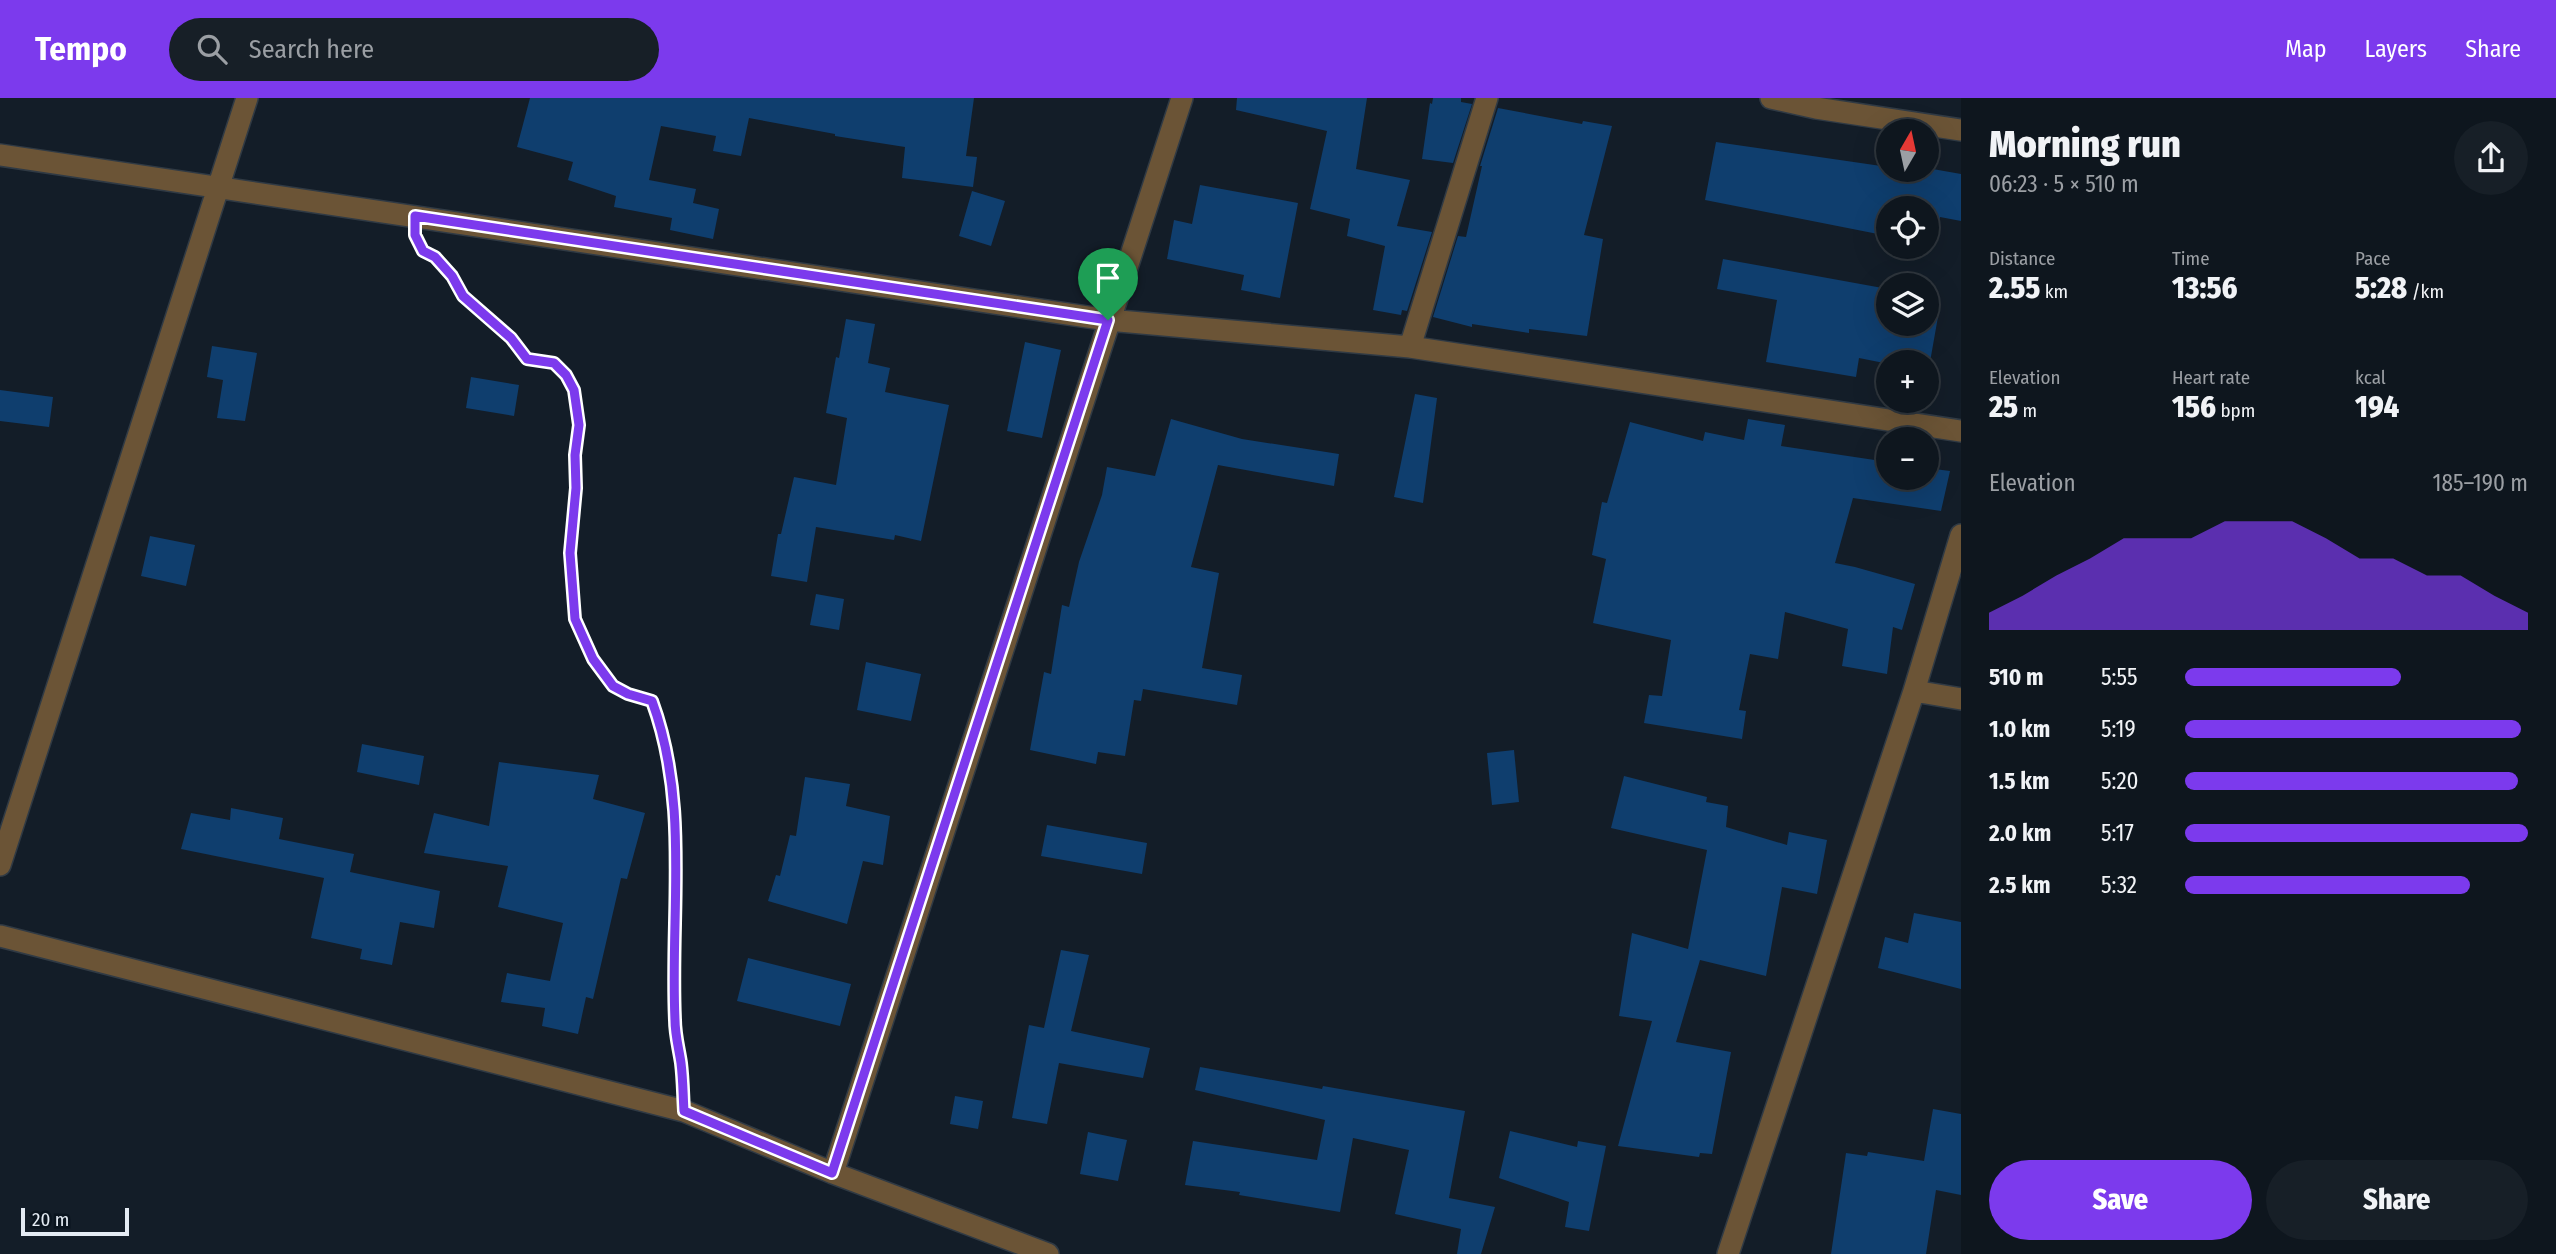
<!DOCTYPE html>
<html lang="en">
<head>
<meta charset="utf-8">
<style>
	body { margin:0; font-family:"Fira Sans Condensed",sans-serif; background:#171f27; color:#f1f3f6; height:100vh; display:flex; flex-direction:column; font-size:26px; white-space:nowrap }
	* { box-sizing:border-box; margin:0 }
	p { font-size:23px; color:#9b9fa4 }
	.icon { flex:none; width:38px; height:38px; fill:none; stroke:currentColor; stroke-width:2; stroke-linecap:round; stroke-linejoin:round }
	.map { position:relative; flex:1; overflow:hidden }
	.details { display:flex; flex-direction:column; background:#0e161e; width:595px }
	.details>* { flex:none }
	.needle { width:46px; rotate:9deg }
	.tools { position:absolute; left:1876px; top:21px; display:grid; gap:14px }
	.tools a { display:grid; place-items:center; width:63px; height:63px; border-radius:50%; background:#0e161e; box-shadow:0 7px 28px #0002,0 0 0 2px #2e353c; font-size:35px }
	.scale { position:absolute; left:21px; bottom:18px; width:108px; box-sizing:border-box; padding-left:7px; border:4px solid #e4ebf3; border-top:0; font-size:19px; line-height:24px; white-space:nowrap; color:#e4ebf3; -webkit-text-stroke:5px #0a141e; paint-order:stroke }
	.pin { position:absolute; display:grid; place-items:center; width:60px; height:60px; color:#fff; margin:-72px -30px; border-radius:50% 50% 50% 0; rotate:-45deg; box-shadow:0 0 7px #0007 }
	.pin .icon { rotate:45deg }
	.round { display:grid; place-items:center; flex:none; width:74px; height:74px; border-radius:37px; background:#171f27 }
	.head { display:flex; align-items:center; justify-content:space-between; height:119px; padding:0 28px }
	h1 { font-size:38px; font-weight:800; line-height:52px }
	.stats { display:grid; grid-template-columns:repeat(3,1fr); gap:10px; height:119px; padding:7px 28px }
	.stats div { display:grid; align-content:center }
	.stats b { font-size:30px; font-weight:800 }
	.stats small { font-size:19px; font-weight:400 }
	.stats p { font-size:19px }
	.chart { height:196px; padding:14px 28px }
	.chart p { display:flex; justify-content:space-between }
	.chart svg { width:100%; height:126px; margin-top:7px; fill:#7c3aed; opacity:.7 }
	.primary-button { display:flex; gap:14px; margin-top:auto; padding:14px 28px }
	.primary-button a { flex:1; height:80px; border-radius:42px; background:#7c3aed; color:#fff; font-size:28px; font-weight:800; line-height:80px; text-align:center }
	.primary-button a+a { background:#171f27; color:#f1f3f6 }
	ul { padding:0 28px; list-style:none; font-size:23px }
	li { display:grid; grid-template-columns:112px 84px 1fr; align-items:center; height:52px }
	li i { height:18px; border-radius:9px; background:#7c3aed }
	header { display:flex; align-items:center; gap:42px; box-sizing:border-box; height:98px; padding:0 35px; background:#7c3aed; color:#fff }
	header strong { font-size:33px }
	nav { display:flex; gap:38px; margin-inline-start:auto; font-size:24px }
	.search { width:490px; height:63px; background:#171f27; display:flex; align-items:center; gap:18px; box-sizing:border-box; padding:0 24px; border-radius:38px; color:#9b9fa4; font-size:26px }
	main { display:flex; flex:1; min-height:0 }
	.map>svg:first-child { display:block }
	.building { fill:#0f3e6e }
	.lines { fill:none; stroke-linecap:round; stroke-linejoin:round }
	.street-casing { stroke:#303a44; stroke-width:24 }
	.path { stroke:#535c66; stroke-width:4.5; stroke-dasharray:3.5 5; stroke-linecap:butt }
	.street { stroke:#6b5436; stroke-width:21 }
	.route-casing { stroke:#fff; stroke-width:14 }
	.route { stroke:#7c3aed; stroke-width:9 }
</style>
</head>
<body>
<header>
<strong>Tempo</strong>
<div class="search"><svg class="icon" aria-label="search" viewBox="0 0 24 24"><circle cx="10" cy="10" r="6"/><path d="M15 15l6 6"/></svg>Search here</div>
<nav><a>Map</a><a>Layers</a><a>Share</a></nav>
</header>
<main>
<div class="map">
<svg width="1961" height="1156" viewBox="0 0 1961 1156">
	<rect width="100%" height="100%" fill="#131d28"/>
	<path class="building" d="M530 0H974L966 58 977 59 973 89 902 80 905 49 835 38V36L749 20 741 58 713 53 716 38 661 28 649 82 696 91 693 105 719 111 713 141 670 132 672 120 614 109 616 98 568 82 573 64 517 49Z
		M1237 0H1367L1356 71 1410 82 1397 128 1432 134 1407 213 1402 212 1401 217 1373 212 1385 148 1347 138 1350 121 1310 111 1327 33 1236 12Z
		M1433 0H1461V4L1472 6 1453 65 1422 61 1430 5 1432 6Z
		M1498 10 1582 26 1583 23 1612 28 1584 137 1603 141 1587 238 1529 231V235L1472 226V229L1433 219 1458 138 1466 139 1482 68H1480Z
		M1716 44 1888 69V72H1927V70L1961 76V123L1940 119 1935 147 1927 145V110H1888V138L1705 102Z
		M1200 87 1298 105 1280 200 1241 192 1244 177 1167 161 1174 122 1192 126Z
		M972 93 1005 103 991 148 959 138Z
		M1723 161 1888 191V226H1927V210L1939 213 1930 264H1879L1859 260 1856 279 1766 264 1777 202 1717 191Z
		M846 221 875 226 868 265 890 270 885 294 949 307 921 443 895 437 894 442 816 429 807 484 771 478 778 436H781L794 379 836 387 847 320 826 315 836 259 839 260Z
		M1025 244 1061 252 1042 340 1007 333Z
		M212 248 257 255 245 323 217 320 223 282 207 279Z
		M471 279 519 287 514 318 466 310Z
		M0 292 53 299 49 329 0 323Z
		M1415 296 1437 300 1423 405 1394 399Z
		M1171 321 1242 341 1339 356 1334 388 1218 367 1191 469 1219 475 1202 570 1242 577 1237 607 1143 591 1141 603 1134 602 1125 658 1098 654 1096 666 1030 652 1044 574 1051 576 1062 507 1069 509 1079 464 1102 397 1107 369 1155 378Z
		M1748 321 1785 327 1781 348 1888 364V380H1927V370L1950 373 1941 413 1853 400 1835 465 1855 469 1915 486 1902 532 1893 529 1887 576 1842 568 1848 531 1785 514 1778 561 1750 556 1739 612 1746 613 1742 641 1644 625 1649 597 1662 598 1671 542 1593 525 1606 461 1592 457 1602 404 1607 405 1630 324 1703 343 1705 334 1744 342Z
		M150 438 195 447 186 488 141 478Z
		M816 496 844 501 839 532 810 527Z
		M866 564 921 576 911 623 857 612Z
		M362 646 424 658 419 687 357 674Z
		M1514 652 1519 704 1492 707 1487 655Z
		M499 664 599 677 593 701 645 715 627 781 621 780 593 901 586 899 578 936 542 928 545 910 501 904 507 875 550 883 563 825 498 809 508 768 424 755 434 715 489 728Z
		M1624 678 1707 699 1706 704 1728 708 1726 729 1787 747 1789 734 1827 742 1817 796 1782 789 1766 878 1700 862 1676 944 1731 954 1712 1056 1700 1055 1699 1059 1618 1048 1652 923 1619 918 1632 835 1688 851 1707 752 1611 730Z
		M805 679 850 686 846 708 890 718 883 767 863 763 847 826 768 803 776 777 780 778 790 737 796 738Z
		M231 710 283 720 279 741 354 756 350 774 440 793 434 830 400 824 392 867 360 861 362 851 311 840 324 780 181 751 191 715 230 722Z
		M1047 727 1147 745 1142 776 1041 758Z
		M1914 815 1961 824V891L1878 870 1885 839 1908 845Z
		M1061 852 1089 857 1071 933 1150 950 1143 980 1059 965 1047 1026 1012 1020 1029 927 1044 930Z
		M748 860 851 886 840 928 737 903Z
		M1200 969 1322 991 1323 988 1465 1013 1449 1100 1495 1109 1481 1156H1457L1461 1131 1395 1116 1409 1052 1353 1040 1340 1114 1239 1097 1240 1094 1185 1087 1193 1043 1317 1062 1325 1022 1195 992Z
		M955 998 983 1003 978 1031 950 1026Z
		M1933 1011 1961 1016V1097L1936 1092 1926 1156H1831L1846 1055 1867 1058 1868 1054 1924 1063Z
		M1510 1033 1577 1049 1578 1043 1606 1048 1589 1133 1565 1129 1569 1104 1499 1080Z
		M1088 1034 1127 1042 1118 1083 1080 1076Z"/>
	<g class="lines">
		<g class="street-casing">
			<path id="street" d="M1771 0 1816 10 1961 32
				M0 57 1108 222 1410 249 1961 333
				M1410 249 1487 0
				M1914 593 1961 601
				M0 767 247 0
				M0 838 684 1013 833 1075 1048 1156
				M833 1075 1182 0
				M1728 1156 1914 593 1961 437"/>
		</g>
		<path class="path" d="M420 148C424 156 434 158 440 165 450 176 456 190 466 200 487 221 510 237 527 261L553 265 566 277 574 292 579 327 575 357 576 390 570 455 575 521 592 561 613 588 628 596 652 603C690 704 673 815 675 921 675 942 681 963 682 984"/>
		<use href="#street" class="street"/>
	</g>
	<g class="lines">
		<g class="route-casing">
			<path id="route" d="M415 118 1108 222 832 1075 684 1013C683 997 683 981 681 965 679 951 675 937 675 922 670 815 690 706 652 603L628 596 613 588 593 561 575 521 570 455 576 390 575 357 579 327 574 292 566 277 554 265 527 261 511 240 463 198 452 178 435 159 423 153 415 137Z"/>
		</g>
		<use href="#route" class="route"/>
	</g>
</svg>
<div class="tools">
<a><svg class="needle" viewBox="-14 -14 28 28"><path d="M0-13l5 13h-10z" fill="#e53935"/><path d="M0 13l5-13h-10z" fill="#9b9fa4"/></svg></a>
<a><svg class="icon" aria-label="locate" viewBox="0 0 24 24"><circle cx="12" cy="12" r="6"/><path d="M12 2v4M12 18v4M2 12h4M18 12h4"/></svg></a>
<a><svg class="icon" aria-label="layers" viewBox="0 0 24 24"><path d="M12 4l9 5-9 5-9-5zM3 14l9 5 9-5"/></svg></a>
<a>+</a>
<a>−</a>
</div>
<div class="scale">20 m</div>
<div class="pin" style="left:1108px;top:222px;background:#1e9e55"><svg class="icon" aria-label="arrive" viewBox="0 0 24 24"><path d="M6 21V4h12l-3 4 3 4H6"/></svg></div>
</div>
<section class="details">
<div class="head"><div><h1>Morning run</h1><p>06:23 · 5 × 510 m</p></div><a class="round"><svg class="icon" aria-label="share" viewBox="0 0 24 24"><path d="M12 15V3M7 8l5-5 5 5M5 13v7h14v-7"/></svg></a></div>
<div class="stats">
<div><p>Distance</p><b>2.55<small> km</small></b></div>
<div><p>Time</p><b>13:56</b></div>
<div><p>Pace</p><b>5:28<small> /km</small></b></div>
</div>
<div class="stats">
<div><p>Elevation</p><b>25<small> m</small></b></div>
<div><p>Heart rate</p><b>156<small> bpm</small></b></div>
<div><p>kcal</p><b>194</b></div>
</div>
<div class="chart"><p><span>Elevation</span>185–190 m</p>
<svg viewBox="0 0 160 44" preserveAspectRatio="none"><path d="M0 44V38L10 32L20 25L30 19L40 12L50 12L60 12L70 6L80 6L90 6L100 12L110 19L120 19L130 25L140 25L150 32L160 38V44z"/></svg>
</div>
<ul>
<li><b>510 m</b>5:55<i style="width:63%"></i></li>
<li><b>1.0 km</b>5:19<i style="width:98%"></i></li>
<li><b>1.5 km</b>5:20<i style="width:97%"></i></li>
<li><b>2.0 km</b>5:17<i style="width:100%"></i></li>
<li><b>2.5 km</b>5:32<i style="width:83%"></i></li>
</ul>
<div class="primary-button"><a>Save</a><a>Share</a></div>
</section>
</main>
</body>
</html>
